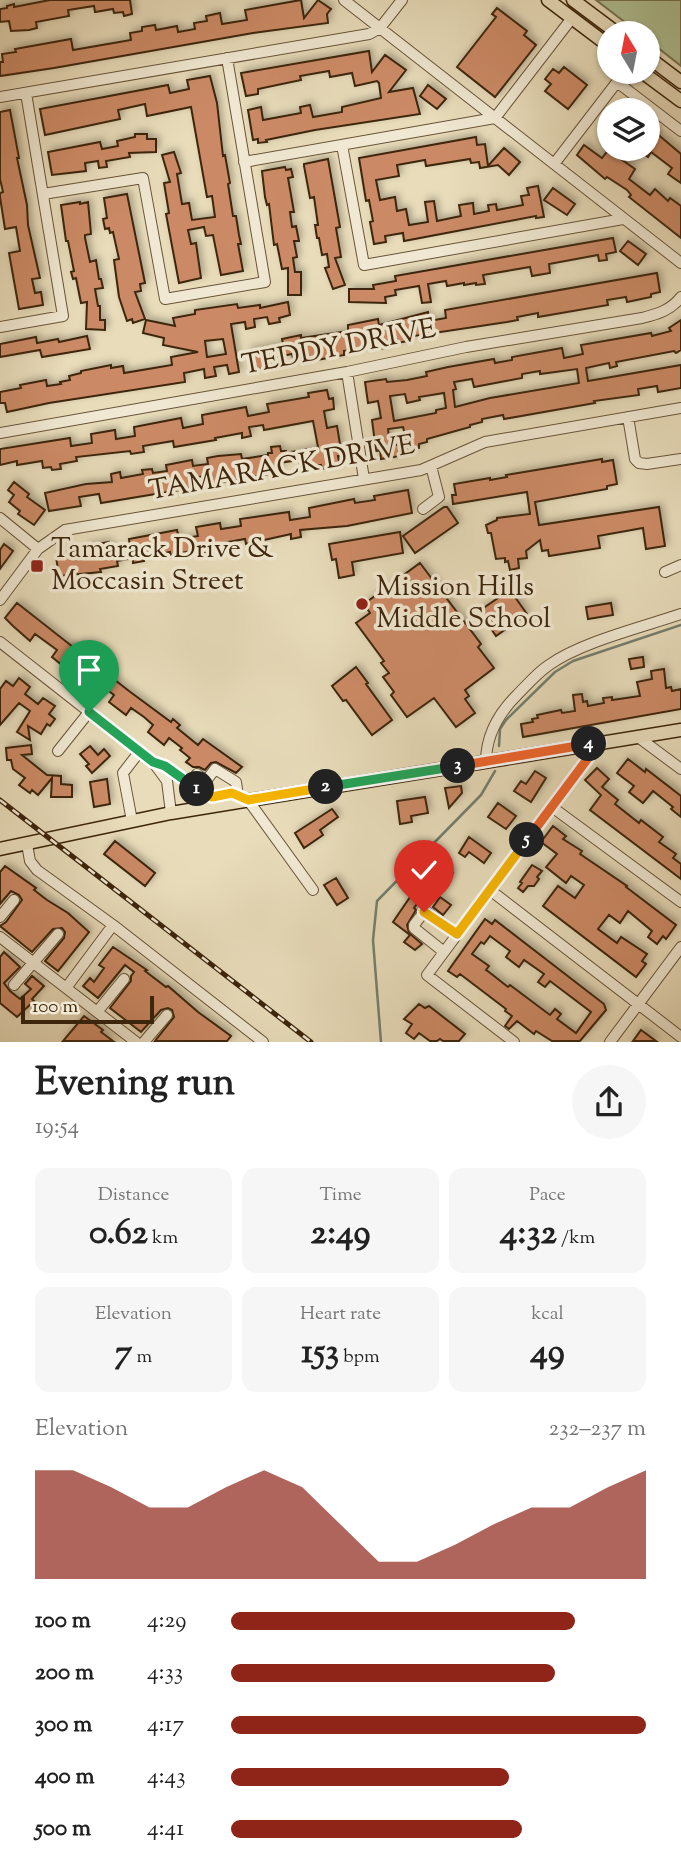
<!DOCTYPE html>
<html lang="en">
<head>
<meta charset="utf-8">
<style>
	body { margin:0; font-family:"Sorts Mill Goudy",serif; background:#f6f6f6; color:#222; height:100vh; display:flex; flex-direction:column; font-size:26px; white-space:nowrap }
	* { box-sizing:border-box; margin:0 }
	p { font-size:23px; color:#767676 }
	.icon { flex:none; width:38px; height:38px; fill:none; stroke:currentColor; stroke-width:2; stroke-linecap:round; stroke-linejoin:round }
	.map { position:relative; height:1042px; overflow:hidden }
	.sheet { display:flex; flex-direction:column; background:#fff; flex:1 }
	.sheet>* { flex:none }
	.needle { width:46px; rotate:350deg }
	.fabs { position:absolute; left:597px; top:21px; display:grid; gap:14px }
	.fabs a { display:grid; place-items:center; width:63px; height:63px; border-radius:50%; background:#fff; box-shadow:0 2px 5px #0004; font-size:35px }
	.scale { position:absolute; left:21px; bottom:18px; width:133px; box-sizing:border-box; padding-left:7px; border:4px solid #3d260c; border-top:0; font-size:19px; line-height:24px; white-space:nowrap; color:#3d260c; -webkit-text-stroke:5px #f0e8d2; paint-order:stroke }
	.pin { position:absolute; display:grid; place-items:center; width:60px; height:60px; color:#fff; margin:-72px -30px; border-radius:50% 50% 50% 0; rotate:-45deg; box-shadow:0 0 7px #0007 }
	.pin .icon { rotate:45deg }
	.km { position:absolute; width:35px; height:35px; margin:-18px; border-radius:50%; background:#222; color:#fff; font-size:19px; line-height:35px; text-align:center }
	.round { display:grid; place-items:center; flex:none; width:74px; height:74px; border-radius:37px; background:#f6f6f6 }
	.head { display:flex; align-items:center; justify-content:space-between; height:119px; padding:0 35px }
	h1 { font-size:38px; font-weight:700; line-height:52px }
	.stats { display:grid; grid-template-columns:repeat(3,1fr); gap:10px; height:119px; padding:7px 35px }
	.stats div { display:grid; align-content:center; border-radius:14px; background:#f6f6f6; text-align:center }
	.stats b { font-size:35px; font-weight:700 }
	.stats small { font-size:19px; font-weight:400 }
	.stats p { font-size:19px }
	.chart { height:196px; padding:14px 35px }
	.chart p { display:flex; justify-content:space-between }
	.chart svg { width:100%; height:126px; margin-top:7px; fill:#8f2418; opacity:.7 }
	ul { padding:0 35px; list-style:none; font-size:23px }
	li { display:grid; grid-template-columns:112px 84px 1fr; align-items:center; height:52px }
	li i { height:18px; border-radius:9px; background:#8f2418 }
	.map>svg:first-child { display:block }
	.green { fill:#b0c295; stroke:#767450; stroke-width:2 }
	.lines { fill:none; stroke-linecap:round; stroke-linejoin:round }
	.stream { stroke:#737f70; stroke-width:2.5 }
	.building { fill:#cb8a65; stroke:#3d260c; stroke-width:2; fill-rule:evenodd; filter:url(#shadow) }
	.minor-casing { stroke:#685438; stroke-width:12 }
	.major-casing { stroke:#3d260c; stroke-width:15 }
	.minor { stroke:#f0e8d2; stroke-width:10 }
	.major { stroke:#e8dcba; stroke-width:12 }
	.rail-casing { stroke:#3d260c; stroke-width:5 }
	.rail { stroke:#f0e8d2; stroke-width:2.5; stroke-dasharray:8; stroke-linecap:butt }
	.split-1-casing { stroke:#fff; stroke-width:14 }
	.split-2-casing { stroke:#fff; stroke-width:14 }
	.split-3-casing { stroke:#fff; stroke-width:14 }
	.split-4-casing { stroke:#fff; stroke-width:14 }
	.split-5-casing { stroke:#fff; stroke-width:14 }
	.split-6-casing { stroke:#fff; stroke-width:14 }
	.split-1 { stroke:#22a559; stroke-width:9 }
	.split-2 { stroke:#f5b400; stroke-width:9 }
	.split-3 { stroke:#22a559; stroke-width:9 }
	.split-4 { stroke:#f0652b; stroke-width:9 }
	.split-5 { stroke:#f0652b; stroke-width:9 }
	.split-6 { stroke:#f5b400; stroke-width:9 }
	.poi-dot { fill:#8f2418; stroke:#f0e8d2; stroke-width:2.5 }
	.labels { text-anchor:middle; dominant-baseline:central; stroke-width:7; stroke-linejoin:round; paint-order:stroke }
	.street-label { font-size:28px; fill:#3d260c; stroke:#f0e8d2 }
	.poi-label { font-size:28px; fill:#3d260c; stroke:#f0e8d2; text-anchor:start }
</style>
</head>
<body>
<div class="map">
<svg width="681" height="1042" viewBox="0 0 681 1042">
	<defs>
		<filter id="shadow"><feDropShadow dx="3" dy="-3" stdDeviation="3.5" flood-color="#0004"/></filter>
	</defs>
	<rect width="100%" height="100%" fill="#e8dcba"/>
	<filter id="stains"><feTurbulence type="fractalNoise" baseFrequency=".00286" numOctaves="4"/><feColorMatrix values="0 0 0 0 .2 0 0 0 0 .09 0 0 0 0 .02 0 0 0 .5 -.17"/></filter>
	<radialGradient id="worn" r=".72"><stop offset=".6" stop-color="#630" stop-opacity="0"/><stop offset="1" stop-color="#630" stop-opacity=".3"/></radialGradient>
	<path class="green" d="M596 0H681V66L648 40V33H639Z"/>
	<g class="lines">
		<path class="stream" d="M499 746 500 729 506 720 555 672 573 661 681 625
			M381 1042 373 940 377 901 481 795 495 771"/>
	</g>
	<path class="building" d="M50 0H130L132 14 124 16 123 12 114 13 113 9 95 12 94 6 68 10 69 16 36 22 37 28 29 30 11 31 9 21 0 22V9L7 8V6L14 4V7Z
		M301 0 304 18 318 0 331 9 327 14 328 23 253 33 54 68 0 76V62H3L2 54 16 52 15 49 71 39 73 50 131 40 130 33 142 31V27L155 25 156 30 177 26 178 32 195 29 194 23 207 21 206 16 220 13 222 24 247 20 245 10Z
		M497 8 527 31 524 35 536 45 495 97 457 67 496 17 492 14Z
		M369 51 372 72 385 55 406 70 389 92 413 88 420 114 315 130 266 140 267 142 258 143V139L253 140 248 110 261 107 263 120 301 113 300 107 310 105 313 117 342 112V107L381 98 379 83 377 81 355 86 352 73 330 77 329 71 300 76 301 80 258 89V94L246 96 241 73Z
		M564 67 587 85 568 109 545 91 551 84 545 79 553 69 559 73Z
		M210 76 217 103 223 156 225 155 230 183 228 184 233 216H236L239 235 241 244H238L243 271 221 275 213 235 206 236 204 227 188 230 191 244 196 243 201 278 179 283 166 214 169 213 164 183 170 182 162 155 174 152 181 173 177 174 182 204 189 203 192 220 215 217 212 196 207 197 191 107 147 116 145 104 118 110 120 119 45 135 40 109 168 85 170 93 189 89 187 80Z
		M428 85 446 99 437 109 420 96Z
		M10 110 19 158H17L27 205 28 225 40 278 32 279 35 293 41 292 43 305 19 309 9 253 20 251 16 227 5 229 0 197V193L3 192 0 179V112Z
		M648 126 681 154V183L668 174 672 168 651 152 648 157 637 149H648Z
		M135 134H147V139H156V152L129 153 130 157 106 161 107 167 99 168 98 161 85 163 86 171 52 175 48 152 100 142 102 149 118 146 117 141 135 137Z
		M476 137 477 145 485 144 488 166 504 148 520 162 509 175 498 165 480 168 479 162 471 163 470 159 426 166 425 160 397 165 399 176 376 180 380 200 395 197 397 211 406 209 409 225 428 222 425 202 434 201 437 221 461 216 459 205 473 203 474 214 489 211 488 205 496 204 497 210 523 205 521 196 529 195 527 188 538 186 544 217 536 218V216L404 241 403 233 385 236 386 242 374 244 370 222 373 221 369 200 366 201 359 158Z
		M584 145 602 158 609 149H625L618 157 635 169 629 179 650 195 655 189 668 201 670 198 681 206V238L629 197 631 195 627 190 607 177 605 179 577 155Z
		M328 159 340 227 336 228 341 257 335 258 345 285 333 289 325 268 329 267 327 254 322 255 319 238H317L315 225H318L314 197 310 198 304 166V164Z
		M285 167 286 170 291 169 293 177 288 178 294 212H290L292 227 296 226 299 241H294L297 257 293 258 295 272H301V295H288V268L282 269 277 244 274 245 269 204 267 205 265 197 262 171Z
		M553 188 575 204 567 215 544 200Z
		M127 194 145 283 140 284 141 291 135 292 145 319 133 323 132 319 127 321 119 297 114 260 119 259 113 232 110 233 109 228 105 229 103 219 107 218 104 198Z
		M80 202V204L88 202 91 234 85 235V238L90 262 96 260 99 279H101L103 288 95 289 98 306H100V320H105V330L86 329 87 302 81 303 76 278 73 279 71 272 74 271 68 241H66L61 205Z
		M613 238 616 252 606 254 607 260 599 261 598 255 549 264 550 273 532 276 530 267 483 275 485 284 476 285V283L464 285V283L447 286 446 281 428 284 431 302 422 303 419 286 395 290 396 295 385 297 386 303 349 302V289H374L373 285 396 281 395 276Z
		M628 241 646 254 638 265 620 251Z
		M657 273 660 292 651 294V297L627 302 626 297 607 300 608 305 538 317V313L517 317 518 320 507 322 407 337 408 341 386 345V348L344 351V355L317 360 294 363 292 354 272 358 274 366 252 370 249 350 283 344 282 339 301 335V338L348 331V325L378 319 379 325 428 312 429 321 446 318 445 310Z
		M288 302 290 315 279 318 280 322 269 324 267 317 254 319 255 327 246 329 245 322 231 324 239 372 229 374 227 365 214 367 216 376 205 378 204 369 184 373 185 382 49 403 7 412 5 403H0V392L21 388 20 385 46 380 47 386 61 384 60 382 70 380 69 376 81 373V371L111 365V368L123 366 124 373 172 365 171 357 198 352 163 345 164 338 143 333 146 320 175 326 173 318 195 314V310L237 304 238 308 260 305V308ZM223 339 226 354 207 357 205 341Z
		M681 320V350L676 353 674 351 616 362 617 366 610 368 609 363 586 368 588 381 681 365V388L658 392 657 386 638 389 639 395 594 401 595 403 504 419 503 415 482 419V422L470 425V427L427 439V442L419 444V448L399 452 400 456 381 459 380 450 376 451 372 420 381 418 378 401 368 403 365 382 386 379 387 382 407 380 427 376 426 372 448 367 494 359 495 363 512 360V357L562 348 564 358 583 354 581 345 651 333 652 336 671 331 669 328ZM577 369 579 383 490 398 455 407 453 390 456 389 454 382 472 379 474 387 522 378V374L540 371V374ZM444 393 446 408 436 410V413L394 421 390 396 405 394 407 403 420 400 419 397ZM403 427 407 443 390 446 388 429Z
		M87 336 90 349 42 357 40 350 0 357V344L36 337 37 343 58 339 59 342Z
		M327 390 329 399 333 398 334 409 324 411 327 428 337 426 342 456H338L340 466 322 469 321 465 301 469 299 460 279 463 280 472 213 484 212 475 191 478 192 488 101 503 99 494 79 497 81 506 49 511 45 493 86 484 112 482 111 474 120 472 121 478 143 474 142 470 152 469 153 473 167 471 166 465 192 460 193 466 208 464 207 458 218 456 241 454 242 459 268 455V453H272L271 447 280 446 281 451H286V453L318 447 313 421 264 430 263 425 249 427 251 436 242 438V433L215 438 216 440 174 447 173 441 143 446 144 452 131 454 130 451 76 457 77 461 60 464 61 469 52 470 51 467 43 468 42 461 17 465V461L0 465V449L70 438 71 446 92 443 91 434 115 430 116 439 135 436 134 427 181 418 183 428 203 424 202 415 246 407 248 416 269 412 267 404 309 397 308 393Z
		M602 459V462L613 460 617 484 607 486V489L535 502 539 525 659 507 665 546 646 549 643 528 598 536 600 548 549 556 548 550 542 551 540 540 526 551 527 558 518 559 519 568 510 570 508 561 505 562V558L496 559 491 533H488L486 525 497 520V518L530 514 527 492 453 504 452 495H456L454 484 490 478V480L507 477 506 475Z
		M14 482 29 494 27 497 45 510 34 525 18 514 20 511 9 502 14 495 8 490Z
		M408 490 412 513 347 526 300 530 301 537 291 539V534L246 544 245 539 211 545 212 552 192 555V551L170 555V552L143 557 144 561 133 563V558L117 561 118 566 100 569 101 572 59 576 56 557 67 556V558L88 555 86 546 109 542 111 550 130 547 129 539 177 530 179 539 198 536 196 527 220 523 221 529 241 526 240 519 289 512 290 520 310 517 309 508 354 499 355 503 375 500 374 496Z
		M444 507H447L458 523 415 553 403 536Z
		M400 532 403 553 352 562 354 575 339 578 336 559 332 560 329 544Z
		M4 544 13 551 0 569V550Z
		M420 563 481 644 478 647 494 668 465 690 469 696 465 699 475 713 456 727 434 698 407 717 391 695 394 692 383 677 389 673 381 663 384 661 356 623 370 613 364 604Z
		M510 590 527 614 496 636 479 611Z
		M17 603 129 691 171 722 173 719 180 725 177 728 198 745 203 739 242 767 236 773 216 762 211 763 205 770 199 767H193L186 762 190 758 180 750 182 748 169 738 164 745 148 732 153 725 144 717 131 708 126 715 109 702 114 695 102 686 97 692 90 687 95 680 73 664 68 670 52 657 57 650 35 634 30 641 13 626 5 618Z
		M611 603 613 615 588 619 586 607Z
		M643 657 644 667 631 669 629 659Z
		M356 667 368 683 366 684 392 720 372 735 346 700 343 701 332 686Z
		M664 669 666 688 671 687 672 691 681 689V709L523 737 521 724 533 722 532 719 538 718 537 715 561 710 562 713 575 711 573 695 582 694 583 702 587 701 588 706 604 703 603 698 612 697V700L640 696 637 682 652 679 651 671Z
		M19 678 30 687 25 694 38 704 43 698 55 706 49 714 55 719 50 726 47 724 41 734 28 726 30 740 17 732 30 711 19 703 0 725V689L6 681 13 686Z
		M31 745 32 754 22 755 47 775 61 776V784L72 785V797H51L52 778 38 795 32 790 30 793 19 785 25 778 13 769 11 760H7L6 748Z
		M90 746 98 755 104 749 110 756 92 773 86 766 89 764 80 754Z
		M628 759 645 772 646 769 681 796V817L671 809 673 807 653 791 643 803 629 792 634 786 617 773Z
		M597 768 609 779 602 787 618 800 615 804 639 823 641 820 663 837 659 842 676 854 673 858 681 864V879L590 810 601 795 585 780Z
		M535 771 546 778 531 802 514 791 521 781 526 784Z
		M107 779 110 804 94 807 90 782Z
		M461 786 462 793 449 808 445 788Z
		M425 797 428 813 411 816 412 822 400 824 397 801Z
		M498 803 516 816 506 829 488 817Z
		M332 809 338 817 320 830 323 835 304 848 295 833Z
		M553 826 566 836 563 839 582 851 580 854 627 886 626 887 676 925 666 939 663 936 657 944 648 937 652 931 628 911 620 923 609 915 598 929 617 943 621 937 647 954 642 961 646 964 636 977 543 906 558 886 575 898 584 885 571 876 566 883 546 867 557 854 541 842Z
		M469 837 491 853 484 863 469 852 465 857 459 853Z
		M115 841 155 873 145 886 104 854Z
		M434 861 453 873 445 884 427 872Z
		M532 865 542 871 537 877 539 879 534 886H528L523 892 518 888 522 883 520 882Z
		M5 866 36 888 34 890 47 900 68 913 89 932 58 971 45 961 64 938 65 932 62 928 53 929 32 952 0 926 6 922 22 900 19 895 11 891 0 904V872Z
		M336 878 348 898 337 905 324 885Z
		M419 884 428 890 414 908 416 910 407 925 409 933 422 944 415 950 404 942 410 935 393 922Z
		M440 897 451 905 443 915 433 907Z
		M485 919 492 924 495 920 604 1004 606 1010 580 1041H552L536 1031 534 1034 517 1021 509 1029 505 1026 512 1016 505 1011 506 1009 460 974 457 977 448 971ZM490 936 510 951 506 957 519 967 524 960 544 974 538 982 545 987 550 981 591 1012 576 1033 557 1019 561 1014 555 1009 550 1015 510 985 508 987 489 972 486 970 489 966 472 954 481 942 484 944Z
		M113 947 147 970 145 971 166 987 168 986 198 1012 231 1036 227 1041H155L174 1017 172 1010 168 1008 161 1010 141 1032 110 1008 131 981V976L134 972 125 965 98 998 83 986 90 978 94 982 104 968 99 965Z
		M4 952 20 967 4 983 10 991 20 999 31 989 25 984 32 976 44 986 32 999 34 1001 17 1017 0 1003V957Z
		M419 1004 425 1008 429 1006 465 1034 459 1041H443L440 1039 437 1041H430L419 1033 414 1039 406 1033 412 1024 404 1019Z
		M84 1016 103 1030 101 1032 113 1041H63Z
		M641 1030 656 1041H633Z"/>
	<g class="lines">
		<g class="minor-casing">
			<path id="minor" d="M344 0 681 263
				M0 97 369 34 380 28 402 0
				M342 145 364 265 623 219
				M244 162 495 118 572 18
				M554 164 617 82 681 131
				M43 194 143 178 165 299 265 282 227 58
				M0 327 63 316 26 93
				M347 372 364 479
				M628 417 635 459 639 463 647 464 681 459
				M0 433 347 372 466 347 642 318C658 314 671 310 681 297
				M423 509 439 497 431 466
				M0 518 38 549
				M665 572 681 565
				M0 600 38 549 65 530 421 470 485 442 681 408
				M0 642 153 762 167 781 171 813
				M638 737 681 769
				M58 751 89 712
				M486 762C486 735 498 714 517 695 527 685 537 673 549 665 581 642 643 627 681 614
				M156 763 165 766 206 795 212 797 232 793 248 800 313 890
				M189 784 197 774 206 781 215 769 236 782 238 796
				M552 807 681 902
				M132 821 123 773 140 751
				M27 844 30 861 37 870 113 925 263 1042
				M490 890 681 1037
				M0 917 14 900
				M0 937 136 1042
				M444 952 414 928V925L424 912H427L457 934
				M14 985 58 934
				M66 988 113 925
				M97 1012 124 979
				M144 1042 167 1015
				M514 1042 427 975 600 742
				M610 1042 681 947"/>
		</g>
		<g class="major-casing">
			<path id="major" d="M548 0 609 46
				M573 0 617 33
				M648 57 681 82
				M642 72 681 101
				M0 849 171 813 681 730"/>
		</g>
		<use href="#minor" class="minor"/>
		<use href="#major" class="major"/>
		<g class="rail-casing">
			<path id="rail" d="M0 800 311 1042"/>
		</g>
		<use href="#rail" class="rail"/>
	</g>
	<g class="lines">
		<g class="split-1-casing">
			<path id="split-1" d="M89 712 153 762 165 766 197 789"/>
		</g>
		<g class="split-2-casing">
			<path id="split-2" d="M197 789 212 797 232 793 248 800 326 787"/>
		</g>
		<g class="split-3-casing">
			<path id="split-3" d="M326 787 458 766"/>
		</g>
		<g class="split-4-casing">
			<path id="split-4" d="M458 766 589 744"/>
		</g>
		<g class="split-5-casing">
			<path id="split-5" d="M527 840 600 742 589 744"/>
		</g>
		<g class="split-6-casing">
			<path id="split-6" d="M424 912 457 934 527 840"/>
		</g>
		<use href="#split-1" class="split-1"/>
		<use href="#split-2" class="split-2"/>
		<use href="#split-3" class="split-3"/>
		<use href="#split-4" class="split-4"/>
		<use href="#split-5" class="split-5"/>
		<use href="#split-6" class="split-6"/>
	</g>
	<g class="poi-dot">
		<rect x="30" y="559" width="14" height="14" rx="3.5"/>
		<circle cx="362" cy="604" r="7"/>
	</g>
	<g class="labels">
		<g class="street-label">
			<text transform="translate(339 348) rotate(-11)">TEDDY DRIVE</text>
			<text transform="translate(282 469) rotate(-10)">TAMARACK DRIVE</text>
		</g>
		<g class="poi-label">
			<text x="51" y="550">Tamarack Drive &amp;<tspan x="51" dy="32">Moccasin Street</tspan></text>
			<text x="376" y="588">Mission Hills<tspan x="376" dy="32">Middle School</tspan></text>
		</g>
	</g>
	<rect width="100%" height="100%" filter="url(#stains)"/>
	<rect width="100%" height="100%" fill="url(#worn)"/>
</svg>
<div class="fabs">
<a><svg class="needle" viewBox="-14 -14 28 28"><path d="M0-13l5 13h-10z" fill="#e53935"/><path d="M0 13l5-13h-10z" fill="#767676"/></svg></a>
<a><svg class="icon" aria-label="layers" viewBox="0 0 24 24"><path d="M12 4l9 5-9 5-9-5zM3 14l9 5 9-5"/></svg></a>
</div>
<div class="scale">100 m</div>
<div class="pin" style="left:89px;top:712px;background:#1e9e55"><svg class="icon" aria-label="arrive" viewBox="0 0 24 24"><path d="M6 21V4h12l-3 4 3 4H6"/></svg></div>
<div class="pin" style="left:424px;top:912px;background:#d93025"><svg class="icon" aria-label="check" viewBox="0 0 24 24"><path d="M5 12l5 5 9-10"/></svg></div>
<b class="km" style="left:197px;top:789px">1</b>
<b class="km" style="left:326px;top:787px">2</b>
<b class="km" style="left:458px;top:766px">3</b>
<b class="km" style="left:589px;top:744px">4</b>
<b class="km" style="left:527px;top:840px">5</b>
</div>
<section class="sheet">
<div class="head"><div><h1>Evening run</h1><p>19:54</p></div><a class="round"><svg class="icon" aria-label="share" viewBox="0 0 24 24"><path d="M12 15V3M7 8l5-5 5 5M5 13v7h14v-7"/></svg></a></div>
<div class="stats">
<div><p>Distance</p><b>0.62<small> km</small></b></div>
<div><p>Time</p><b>2:49</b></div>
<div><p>Pace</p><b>4:32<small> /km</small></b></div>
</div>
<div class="stats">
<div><p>Elevation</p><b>7<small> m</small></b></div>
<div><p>Heart rate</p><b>153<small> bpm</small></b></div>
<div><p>kcal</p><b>49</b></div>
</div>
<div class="chart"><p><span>Elevation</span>232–237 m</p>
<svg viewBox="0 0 160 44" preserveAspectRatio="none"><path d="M0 44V6L10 6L20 12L30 19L40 19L50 12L60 6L70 12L80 25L90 38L100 38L110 32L120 25L130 19L140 19L150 12L160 6V44z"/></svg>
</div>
<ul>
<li><b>100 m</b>4:29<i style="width:83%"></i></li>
<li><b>200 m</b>4:33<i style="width:78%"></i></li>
<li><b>300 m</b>4:17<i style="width:100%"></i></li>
<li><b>400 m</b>4:43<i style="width:67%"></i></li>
<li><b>500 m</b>4:41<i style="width:70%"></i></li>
</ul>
</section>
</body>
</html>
